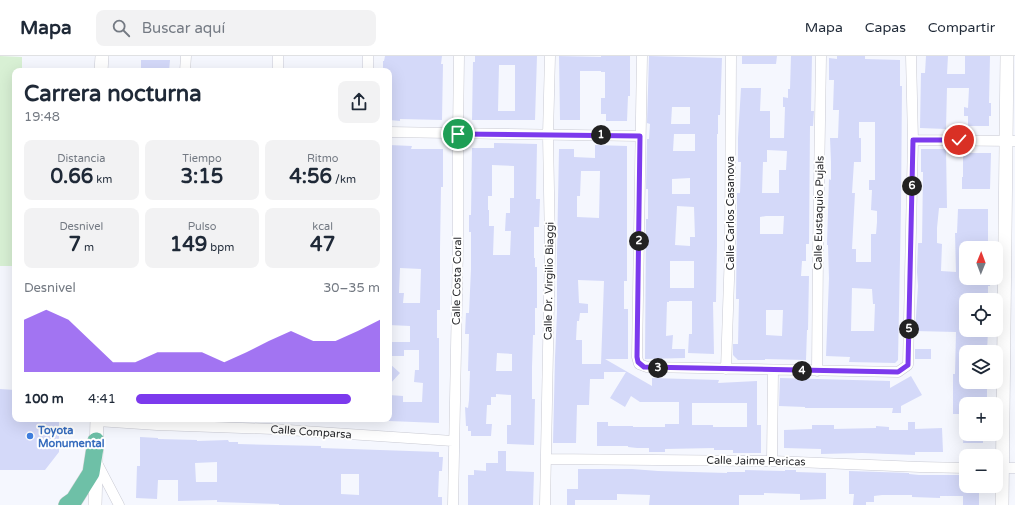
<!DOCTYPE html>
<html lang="es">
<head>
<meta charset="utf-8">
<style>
	body { margin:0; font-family:"Varela Round",sans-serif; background:#f2f2f3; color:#1f2937; height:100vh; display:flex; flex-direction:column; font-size:15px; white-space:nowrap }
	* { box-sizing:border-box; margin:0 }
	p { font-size:13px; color:#747a83 }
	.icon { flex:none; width:22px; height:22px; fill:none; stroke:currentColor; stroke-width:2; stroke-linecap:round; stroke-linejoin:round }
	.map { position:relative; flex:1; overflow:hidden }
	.drawer { position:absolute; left:12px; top:12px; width:380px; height:354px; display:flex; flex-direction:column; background:#fff; border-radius:8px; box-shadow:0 4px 16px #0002 }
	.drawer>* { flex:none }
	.needle { width:26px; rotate:1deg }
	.buttons { position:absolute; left:959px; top:185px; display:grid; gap:8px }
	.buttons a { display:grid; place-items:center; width:44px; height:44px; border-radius:8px; background:#fff; box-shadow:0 4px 16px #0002; font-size:20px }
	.pin { position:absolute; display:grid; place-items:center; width:34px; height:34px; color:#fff; margin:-17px; border:2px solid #fff; border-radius:50%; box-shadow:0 1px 4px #0007 }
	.km { position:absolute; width:20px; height:20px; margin:-10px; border-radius:50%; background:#222; color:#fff; font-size:11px; line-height:20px; text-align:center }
	.round { display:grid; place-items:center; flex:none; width:42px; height:42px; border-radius:8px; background:#f2f2f3 }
	.head { display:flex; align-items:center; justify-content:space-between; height:68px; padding:0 12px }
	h1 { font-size:22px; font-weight:800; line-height:30px }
	.figures { display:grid; grid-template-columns:repeat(3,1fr); gap:6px; height:68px; padding:4px 12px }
	.figures div { display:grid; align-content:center; border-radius:8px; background:#f2f2f3; text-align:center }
	.figures b { font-size:20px; font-weight:800 }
	.figures small { font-size:11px; font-weight:400 }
	.figures p { font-size:11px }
	.chart { height:112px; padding:8px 12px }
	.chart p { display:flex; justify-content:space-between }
	.chart svg { width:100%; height:72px; margin-top:4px; fill:#7c3aed; opacity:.7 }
	ul { padding:0 12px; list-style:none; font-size:13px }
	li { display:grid; grid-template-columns:64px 48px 1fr; align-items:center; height:30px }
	li i { height:10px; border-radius:5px; background:#7c3aed }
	header { display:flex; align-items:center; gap:24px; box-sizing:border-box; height:56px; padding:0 20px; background:#fff; border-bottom:1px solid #e0e1e3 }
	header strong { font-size:19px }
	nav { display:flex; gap:22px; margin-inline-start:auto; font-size:14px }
	.search { width:280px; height:36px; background:#f2f2f3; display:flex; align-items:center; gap:10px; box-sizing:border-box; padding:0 14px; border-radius:8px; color:#747a83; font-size:15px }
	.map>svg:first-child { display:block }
	.green { fill:#d8f0d4 }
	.building { fill:#d4d9f9; fill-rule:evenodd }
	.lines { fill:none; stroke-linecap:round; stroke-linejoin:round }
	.minor-casing { stroke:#c9cad3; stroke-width:11 }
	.tertiary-casing { stroke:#c9cad3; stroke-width:14 }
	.trunk-casing { stroke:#d4d4d5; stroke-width:18 }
	.minor { stroke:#fff; stroke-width:10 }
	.tertiary { stroke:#fff; stroke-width:13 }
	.trunk { stroke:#6ec0a7; stroke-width:17 }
	.route-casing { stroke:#fff; stroke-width:8 }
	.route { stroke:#7c3aed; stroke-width:5 }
	.shop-dot { fill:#3f7fe0; stroke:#fff; stroke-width:1.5 }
	.labels { text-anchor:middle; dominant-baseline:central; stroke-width:4; stroke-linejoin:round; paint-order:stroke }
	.street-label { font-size:11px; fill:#28292c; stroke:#fff }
	.shop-label { font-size:11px; font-weight:bold; fill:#366cbe; stroke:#fff; text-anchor:start }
</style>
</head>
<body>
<header>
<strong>Mapa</strong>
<div class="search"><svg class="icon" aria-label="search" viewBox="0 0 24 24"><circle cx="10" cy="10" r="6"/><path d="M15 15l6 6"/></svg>Buscar aquí</div>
<nav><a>Mapa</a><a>Capas</a><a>Compartir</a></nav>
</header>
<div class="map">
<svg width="1015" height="449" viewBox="0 0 1015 449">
	<rect width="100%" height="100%" fill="#f5f7fe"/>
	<path class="green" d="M0 0 22 1V15H15V210H0Z"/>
	<path class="building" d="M385 0H442L441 8H443L442 64 400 63V65L389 64V15H383V5H384Z
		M475 0H537L535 64H472L473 6H475ZM499 9H515V55H498Z
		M559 0 601 1V0H630V40H628L627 65H606V58H601V42H605V16H601V15H580V64H560Z
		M649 0 722 2 720 59H718V78H717V190L716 246H713L714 298 688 297 689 278H692V245H669V246H667L666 280 673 279 672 293H685V302L645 303 646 163H648V133H646L647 83H649L650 68 647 67ZM672 51H690V68H671ZM674 78H695V95H673ZM690 122V138H672V123ZM677 150 694 151 695 181H690V190L675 189ZM670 205H694V232H670Z
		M742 0H777L776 8H742Z
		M791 0H812L811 53V55H814L813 70H810L809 188H806V205H802L801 220H809L808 274H807L806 304 765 303V304H738L733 299V288H738L739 243H736L737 157V137H740L741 106H738V82L741 32H761L760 55H770V82H784L785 51H783V41L788 42V33H790ZM767 94 787 95 786 114H779V137H762L763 106H767ZM766 160H784L783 178H760V161ZM766 254H783L782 280 766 279Z
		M837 0H865V3L900 4V30H902L901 152 898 304 895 307 849 306 850 301 826 300 829 222 828 189H827L829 123 831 124V106L830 82H838L839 54H833L834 24H829V2L837 3ZM859 66H875V124H869V134H872L871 154 877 155V166L876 178H871V206H856V193H852L855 137H852L854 106H861V82H859ZM852 232 872 233 873 248H875L874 275H851Z
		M926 0H948L947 18H965V0H990L989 47H991V60H989V70H968V60H964V51L968 52 969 32H947L946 73 920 72 921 17H925Z
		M141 4H170L169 15H141Z
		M494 87 537 88 536 143H540L539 171H534V202H535V211H537V252H535V279H533L532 311V343H535L534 389 507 388V369H511V339L496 338V341H491V349H487L486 368H492L491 380H471V375H468V370H466L465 351 468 352 469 344 470 315H468L469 278H465L466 257H469L471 213V176H469V159H471L472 92H494ZM492 109 514 110V142H510V157H506L505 175H511L510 199H493L494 170H489V154H488V140H492ZM497 297 512 298V315H496Z
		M389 89 412 90 411 93H443V131H441L440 193V254H437V282H439V367L389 365V339L403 340V346H422L423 327 414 326 415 314H419V294H404V300H389V286H410V270L389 269ZM400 212 421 213 420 247H403L404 237H399Z
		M595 89 627 90V225H624V253H628V303H605L652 330V322L719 324 718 327 757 325V369H761V397H733V394H714V392L665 393V396H649V392H637L628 391V390H597V366H608V370H633V371H665V368H679V346H640L631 340 625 351 610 342 626 316H604V323H590L589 349H577L576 387H553L555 302 557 257V197L559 93H574V101L595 102ZM581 115H600L599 162 577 161V140H580ZM578 224 604 225 601 308H582V284H576L577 265H579L580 257H588V248L579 247ZM692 347H747V371H713V369H692Z
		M921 93H946L947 152H939L937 172V187L942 188 941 215 956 216 955 177H957L958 153H988V192H966V222H990V230H988V244H966V274H988L987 296H966V326H987V348H966V358H953V318H955L956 276 915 275 918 230 917 216 918 187H922L923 116H921Z
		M963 97H991L990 133H962V121H963Z
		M915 293H931V303H915Z
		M389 307 400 317 389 329Z
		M911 320 922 339 901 350V357H892L893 352H805V351L779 350 780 322 890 325V332Z
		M0 333 15 334V363H59V396L45 414H0Z
		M908 366H915V373L942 372 943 396H915V399L862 397 821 398V393L784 392V374L812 373V369H834V373L876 372V370L889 371V374H908Z
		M964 378H983V387H963Z
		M140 381 158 382V383L197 384V385L228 384 229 386H238V388L321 390V392L439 396V401H443L442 415H439L438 441H442V449H279V448L217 446V444L178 445V424H158L157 443 136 442 137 410H140ZM217 406V426H196L195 407ZM341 418H359V439L341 438Z
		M498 395H506V415L534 416 533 449H468V419H474V414L486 415V407H498Z
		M578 413H632L658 415 727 417V416H745V414L785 415V414H796V416L826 417V443L800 444V438L764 437V439H739V449H649L650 439 617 438V444H575V449H567V433H578Z
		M849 415 909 417V418L919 419H966V430H979V449H963V440H940V442L912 441V439H882L874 440V446H866V449H853L854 438H849Z"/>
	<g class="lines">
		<g class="minor-casing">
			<path id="minor" d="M642 0 637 301 639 308 647 311 898 316 908 309 913 84 911 0
				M185 15 186 0
				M278 15V0
				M368 15V0
				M389 76 640 80
				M913 84 1015 85
				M726 313 730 194 731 0
				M817 315 818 196 821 0
				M97 365 157 369 273 373 453 385
				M546 403 772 405 920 411 966 412
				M772 405 773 314
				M97 407 119 449
				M996 412H1015
				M453 449 458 189V77L459 0
				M545 449 550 191 548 79 550 0"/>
		</g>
		<g class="tertiary-casing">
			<path id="tertiary" d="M101 15 102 0
				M95 449C96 420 96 392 97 363
				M1002 449 1007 0"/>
		</g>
		<g class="trunk-casing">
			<path id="trunk" d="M67 449 74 444 91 417 96 385"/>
		</g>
		<use href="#minor" class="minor"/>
		<use href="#tertiary" class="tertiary"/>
		<use href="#trunk" class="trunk"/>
	</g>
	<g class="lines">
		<g class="route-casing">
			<path id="route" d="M458 78 640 80 637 301 638 306 644 311 898 316 908 309 913 84H959"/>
		</g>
		<use href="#route" class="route"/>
	</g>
	<circle class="shop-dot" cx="30" cy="380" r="4"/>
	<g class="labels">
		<g class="street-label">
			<text transform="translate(730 157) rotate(-90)">Calle Carlos Casanova</text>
			<text transform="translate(819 157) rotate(-89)">Calle Eustaquio Pujals</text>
			<text transform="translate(457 225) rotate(-89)">Calle Costa Coral</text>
			<text transform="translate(549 225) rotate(-89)">Calle Dr. Virgilio Biaggi</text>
			<text transform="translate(311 376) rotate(4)">Calle Comparsa</text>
			<text transform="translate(756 405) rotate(1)">Calle Jaime Pericas</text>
		</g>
		<g class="shop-label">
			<text x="38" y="374">Toyota<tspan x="38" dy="13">Monumental</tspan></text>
		</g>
	</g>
</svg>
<div class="buttons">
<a><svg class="needle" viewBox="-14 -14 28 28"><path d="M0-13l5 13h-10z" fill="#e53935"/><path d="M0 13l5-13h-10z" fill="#747a83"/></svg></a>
<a><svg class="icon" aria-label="locate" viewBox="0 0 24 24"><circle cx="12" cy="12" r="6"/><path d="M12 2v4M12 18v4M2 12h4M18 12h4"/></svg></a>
<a><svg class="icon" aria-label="layers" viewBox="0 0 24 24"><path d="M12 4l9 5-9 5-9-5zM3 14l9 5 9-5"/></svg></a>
<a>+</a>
<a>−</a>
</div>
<div class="pin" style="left:458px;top:78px;background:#1e9e55"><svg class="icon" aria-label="arrive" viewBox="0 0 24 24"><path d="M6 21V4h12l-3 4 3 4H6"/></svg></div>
<div class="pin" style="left:959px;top:84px;background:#d93025"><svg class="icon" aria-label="check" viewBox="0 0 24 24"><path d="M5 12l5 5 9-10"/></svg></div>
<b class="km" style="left:601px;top:79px">1</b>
<b class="km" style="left:639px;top:185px">2</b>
<b class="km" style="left:658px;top:312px">3</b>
<b class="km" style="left:802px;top:315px">4</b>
<b class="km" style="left:909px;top:273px">5</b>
<b class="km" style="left:912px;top:130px">6</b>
<section class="drawer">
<div class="head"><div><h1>Carrera nocturna</h1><p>19:48</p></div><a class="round"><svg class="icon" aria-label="share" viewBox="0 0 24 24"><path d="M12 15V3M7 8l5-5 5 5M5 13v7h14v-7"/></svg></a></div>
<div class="figures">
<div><p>Distancia</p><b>0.66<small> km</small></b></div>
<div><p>Tiempo</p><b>3:15</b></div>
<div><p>Ritmo</p><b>4:56<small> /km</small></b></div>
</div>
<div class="figures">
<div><p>Desnivel</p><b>7<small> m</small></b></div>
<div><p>Pulso</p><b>149<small> bpm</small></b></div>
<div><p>kcal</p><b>47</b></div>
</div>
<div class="chart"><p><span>Desnivel</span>30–35 m</p>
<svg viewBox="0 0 160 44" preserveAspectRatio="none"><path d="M0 44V12L10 6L20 12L30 25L40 38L50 38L60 32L70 32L80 32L90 38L100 32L110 25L120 19L130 25L140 25L150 19L160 12V44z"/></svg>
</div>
<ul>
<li><b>100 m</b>4:41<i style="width:88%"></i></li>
</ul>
</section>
</div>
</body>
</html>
